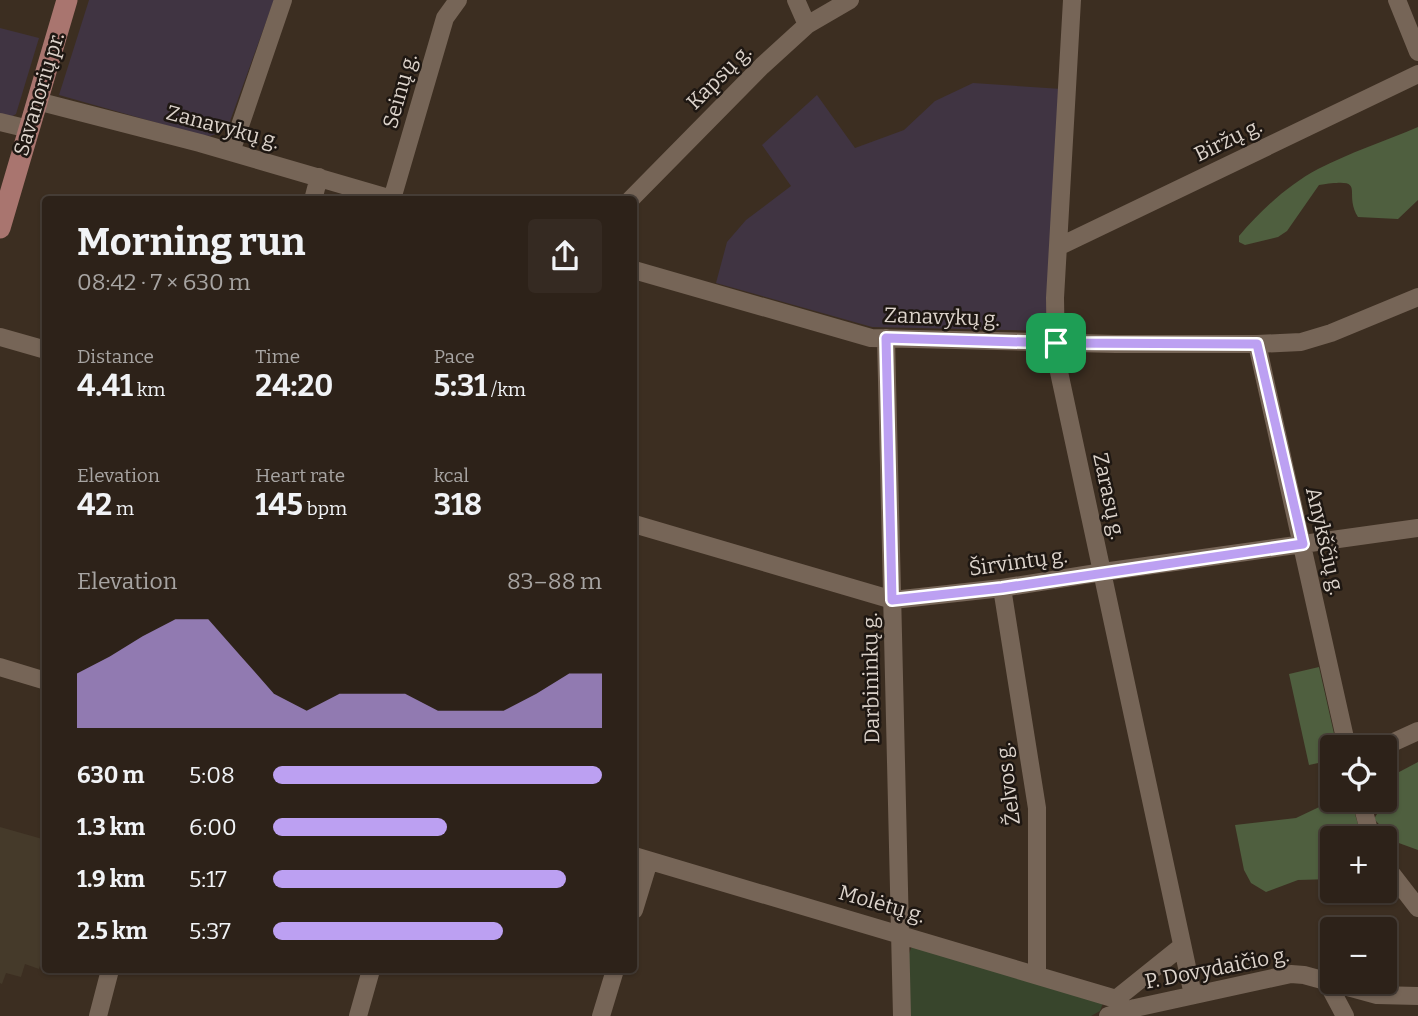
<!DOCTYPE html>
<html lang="en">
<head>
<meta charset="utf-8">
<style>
	body { margin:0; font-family:Bitter,serif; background:#352a22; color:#f1f3f6; height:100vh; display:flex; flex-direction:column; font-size:26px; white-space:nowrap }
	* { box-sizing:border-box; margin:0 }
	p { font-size:23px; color:#a7a4a2 }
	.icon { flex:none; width:38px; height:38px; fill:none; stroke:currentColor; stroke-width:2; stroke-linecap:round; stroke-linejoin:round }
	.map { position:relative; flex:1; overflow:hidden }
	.side { position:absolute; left:42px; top:196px; width:595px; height:777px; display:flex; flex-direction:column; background:#2d2219; border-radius:7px; box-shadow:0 2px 5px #0004,0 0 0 2px #483f38 }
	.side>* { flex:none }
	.fabs { position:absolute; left:1320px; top:735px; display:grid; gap:14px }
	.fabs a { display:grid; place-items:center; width:77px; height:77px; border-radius:7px; background:#2d2219; box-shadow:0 2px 5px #0004,0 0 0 2px #483f38; font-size:35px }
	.pin { position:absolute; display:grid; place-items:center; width:60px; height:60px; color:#fff; margin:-30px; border-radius:14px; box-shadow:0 4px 10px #0006 }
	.round { display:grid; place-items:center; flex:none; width:74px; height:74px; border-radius:7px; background:#352a22 }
	.headline { display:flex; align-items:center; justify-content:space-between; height:119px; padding:0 35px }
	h1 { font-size:38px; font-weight:700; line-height:52px }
	.figures { display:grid; grid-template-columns:repeat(3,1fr); gap:10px; height:119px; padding:7px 35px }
	.figures div { display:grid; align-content:center }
	.figures b { font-size:30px; font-weight:700 }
	.figures small { font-size:19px; font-weight:400 }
	.figures p { font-size:19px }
	.chart { height:196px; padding:14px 35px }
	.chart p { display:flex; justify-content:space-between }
	.chart svg { width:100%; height:126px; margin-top:7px; fill:#bca0f2; opacity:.7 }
	ul { padding:0 35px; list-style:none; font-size:23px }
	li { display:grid; grid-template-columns:112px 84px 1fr; align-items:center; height:52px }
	li i { height:18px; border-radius:9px; background:#bca0f2 }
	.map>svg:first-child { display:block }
	.commercial { fill:#403442 }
	.education { fill:#453a2a }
	.green { fill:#38452c }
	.forest { fill:#4f5f3f }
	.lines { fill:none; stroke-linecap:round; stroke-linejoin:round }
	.minor { stroke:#766557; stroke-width:18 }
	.major { stroke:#a9756f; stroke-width:21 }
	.route-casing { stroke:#fff; stroke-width:14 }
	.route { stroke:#bca0f2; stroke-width:9 }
	.labels { text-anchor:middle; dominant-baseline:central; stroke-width:5; stroke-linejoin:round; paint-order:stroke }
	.street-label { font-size:21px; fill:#dcd3cb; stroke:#1e1712 }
</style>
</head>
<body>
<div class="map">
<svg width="1418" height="1016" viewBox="0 0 1418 1016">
	<rect width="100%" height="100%" fill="#3c2e21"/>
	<path class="commercial" d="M89 0H274L229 124 219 133 210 136 200 135 59 95Z
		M0 28 39 38 16 114 11 117 0 116Z
		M973 83 1062 89 1047 331 872 327 716 283 727 242 746 220 791 186 762 145 817 95 855 148 904 130 935 101Z"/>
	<path class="education" d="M0 827 46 840 45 948 39 969 25 964 21 977 6 973 2 984 0 983Z"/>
	<path class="green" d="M912 946 1103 1003 1100 1011 1091 1016H909L908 956Z"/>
	<path class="forest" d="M1418 127V200L1398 219 1358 217C1342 191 1370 177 1319 185L1287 231 1278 237 1245 245 1239 242V236C1261 210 1288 185 1318 169 1349 153 1385 141 1418 127Z
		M1319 667 1337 747H1332V760L1309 765 1289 674Z
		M1418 762V850L1396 842 1374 819 1388 796 1384 790V780Z
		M1334 800H1351L1362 838H1332V879L1298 880 1266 892 1251 883 1244 870 1235 825 1296 818Z"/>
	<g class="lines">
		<path class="minor" d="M796 0 807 25
			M1072 0 1055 298 1056 358 1193 995
			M1397 0 1418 52
			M37 101 200 143 395 200
			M0 122 29 129
			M231 152 283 0
			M392 199 445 18 458 0
			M313 200 319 177
			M630 200 762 66 807 25 850 0
			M1058 247 1418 74
			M634 270 871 338 1116 344H1257L1301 342 1331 333 1418 297
			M0 337 46 350
			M886 338 902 1016
			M1257 344 1347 747
			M634 524 893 600 1002 588 1103 572 1418 528
			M1002 588 1037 808V975
			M0 667 46 681
			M1383 747 1418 731
			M1361 800 1371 838
			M634 856 1116 999
			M1384 864 1418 908
			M634 910 649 861
			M1327 982 1345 1016
			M1116 999 1182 946
			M98 1016 110 970
			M358 1016 371 970
			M601 1016 615 970
			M1108 1016 1135 1008 1291 974 1304 975 1377 995 1418 996"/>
		<path class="major" d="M0 228 67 0"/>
	</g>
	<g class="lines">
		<g class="route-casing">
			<path id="route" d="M886 338 1056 343 1257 344 1303 544 1002 588 892 600Z"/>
		</g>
		<use href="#route" class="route"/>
	</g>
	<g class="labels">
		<g class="street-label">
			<text transform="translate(719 77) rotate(-45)">Kapsų g.</text>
			<text transform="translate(400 91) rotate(-74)">Seinų g.</text>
			<text transform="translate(39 94) rotate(-73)">Savanorių pr.</text>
			<text transform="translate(223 127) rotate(15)">Zanavykų g.</text>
			<text transform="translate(1228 140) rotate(-26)">Biržų g.</text>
			<text transform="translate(942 317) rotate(2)">Zanavykų g.</text>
			<text transform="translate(1109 496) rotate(78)">Zarasų g.</text>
			<text transform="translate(1325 541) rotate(77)">Anykščių g.</text>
			<text transform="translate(1018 562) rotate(-8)">Širvintų g.</text>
			<text transform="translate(871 678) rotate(-91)">Darbininkų g.</text>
			<text transform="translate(1008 784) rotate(-97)">Želvos g.</text>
			<text transform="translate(882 904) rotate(16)">Molėtų g.</text>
			<text transform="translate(1217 968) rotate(-11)">P. Dovydaičio g.</text>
		</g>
	</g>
</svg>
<div class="fabs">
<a><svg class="icon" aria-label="locate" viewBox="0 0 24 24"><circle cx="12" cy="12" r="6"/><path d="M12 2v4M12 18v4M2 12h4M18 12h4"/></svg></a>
<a>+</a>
<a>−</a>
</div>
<div class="pin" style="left:1056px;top:343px;background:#1e9e55"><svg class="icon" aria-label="arrive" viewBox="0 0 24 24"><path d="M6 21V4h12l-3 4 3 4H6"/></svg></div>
<section class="side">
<div class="headline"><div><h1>Morning run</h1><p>08:42 · 7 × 630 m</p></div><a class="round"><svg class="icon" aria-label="share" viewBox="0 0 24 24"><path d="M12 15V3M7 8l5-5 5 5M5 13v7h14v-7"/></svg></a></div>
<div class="figures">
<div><p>Distance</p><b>4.41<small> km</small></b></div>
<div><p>Time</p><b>24:20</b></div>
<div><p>Pace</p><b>5:31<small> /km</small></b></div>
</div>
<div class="figures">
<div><p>Elevation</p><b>42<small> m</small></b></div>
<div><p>Heart rate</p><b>145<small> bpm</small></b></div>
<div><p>kcal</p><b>318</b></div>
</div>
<div class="chart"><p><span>Elevation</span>83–88 m</p>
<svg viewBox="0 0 160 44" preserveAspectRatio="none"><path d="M0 44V25L10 19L20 12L30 6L40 6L50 19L60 32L70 38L80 32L90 32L100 32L110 38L120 38L130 38L140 32L150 25L160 25V44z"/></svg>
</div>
<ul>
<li><b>630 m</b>5:08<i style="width:100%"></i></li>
<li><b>1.3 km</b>6:00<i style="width:53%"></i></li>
<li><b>1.9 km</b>5:17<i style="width:89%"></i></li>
<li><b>2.5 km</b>5:37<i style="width:70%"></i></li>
</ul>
</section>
</div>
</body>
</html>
